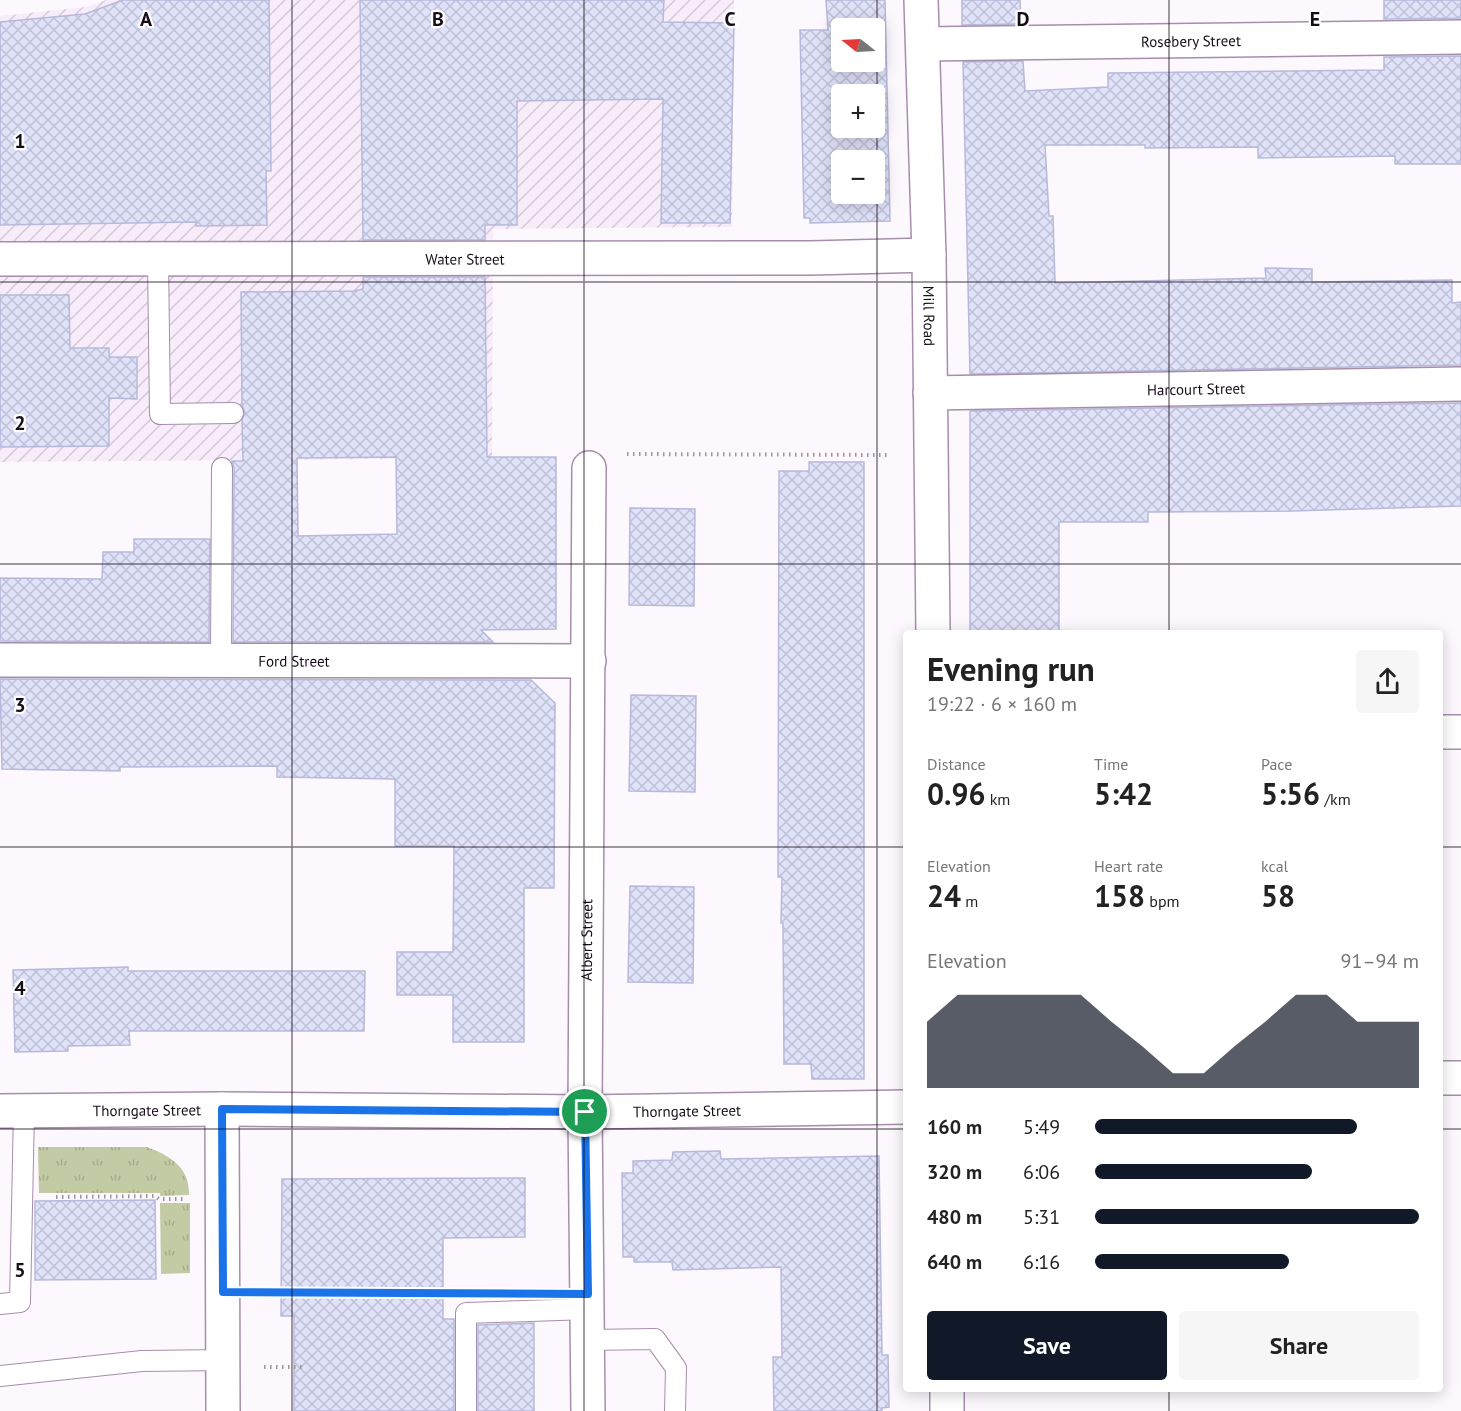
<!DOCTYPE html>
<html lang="en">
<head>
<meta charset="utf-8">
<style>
	body { margin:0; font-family:"PT Sans",sans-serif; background:#f6f6f6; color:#222; height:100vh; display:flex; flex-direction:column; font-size:22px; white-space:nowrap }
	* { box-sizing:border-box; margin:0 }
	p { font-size:20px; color:#767676 }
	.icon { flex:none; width:33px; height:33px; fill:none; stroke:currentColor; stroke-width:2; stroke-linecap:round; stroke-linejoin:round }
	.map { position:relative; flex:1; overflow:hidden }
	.side { position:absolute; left:903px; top:630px; width:540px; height:762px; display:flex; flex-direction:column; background:#fff; border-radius:6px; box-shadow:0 3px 15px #0003 }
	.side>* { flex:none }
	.needle { width:39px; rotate:288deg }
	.fabs { position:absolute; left:831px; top:18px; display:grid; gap:12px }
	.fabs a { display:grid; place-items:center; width:54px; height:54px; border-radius:6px; background:#fff; box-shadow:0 3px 15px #0003; font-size:30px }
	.pin { position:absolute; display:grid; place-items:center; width:51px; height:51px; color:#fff; margin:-26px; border:3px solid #fff; border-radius:50%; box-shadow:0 2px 6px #0007 }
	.round { display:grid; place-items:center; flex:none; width:63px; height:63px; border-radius:6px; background:#f6f6f6 }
	.overview { display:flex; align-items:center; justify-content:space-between; height:102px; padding:0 24px }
	h1 { font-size:33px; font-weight:600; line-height:45px }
	.stats { display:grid; grid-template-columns:repeat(3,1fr); gap:9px; height:102px; padding:6px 24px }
	.stats div { display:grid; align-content:center }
	.stats b { font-size:30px; font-weight:600 }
	.stats small { font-size:16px; font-weight:400 }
	.stats p { font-size:16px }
	.chart { height:168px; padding:12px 24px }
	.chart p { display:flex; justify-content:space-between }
	.chart svg { width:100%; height:108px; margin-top:6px; fill:#111827; opacity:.7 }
	.button { display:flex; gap:12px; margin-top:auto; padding:12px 24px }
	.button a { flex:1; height:69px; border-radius:6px; background:#111827; color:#fff; font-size:24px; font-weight:600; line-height:69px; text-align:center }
	.button a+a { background:#f6f6f6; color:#222 }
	ul { padding:0 24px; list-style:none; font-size:20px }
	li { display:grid; grid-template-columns:96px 72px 1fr; align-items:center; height:45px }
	li i { height:15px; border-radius:8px; background:#111827 }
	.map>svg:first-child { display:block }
	.industrial { fill:url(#industrial-furrows) }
	.grass { fill:url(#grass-tufts) }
	.building { fill:url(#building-cross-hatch); stroke:#b7b9db; stroke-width:1.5; fill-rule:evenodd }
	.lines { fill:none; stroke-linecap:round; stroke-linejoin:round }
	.service-casing { stroke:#a68eab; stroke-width:22 }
	.minor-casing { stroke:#a68eab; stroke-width:36 }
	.path { stroke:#9c959d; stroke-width:4; stroke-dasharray:1.5 4.5; stroke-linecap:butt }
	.service { stroke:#fff; stroke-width:20 }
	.minor { stroke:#fff; stroke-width:33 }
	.route-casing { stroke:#fff; stroke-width:12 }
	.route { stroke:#1a73e8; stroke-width:8 }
	.grid { fill:none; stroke:#160d18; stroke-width:1.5; stroke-opacity:0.55 }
	.labels { text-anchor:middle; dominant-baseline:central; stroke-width:4.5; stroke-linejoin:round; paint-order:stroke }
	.street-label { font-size:15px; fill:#160d18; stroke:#fff }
	.grid-label { font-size:20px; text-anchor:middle; font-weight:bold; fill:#160d18; stroke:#fff; stroke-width:4.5; stroke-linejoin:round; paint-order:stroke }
</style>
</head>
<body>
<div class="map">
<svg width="1461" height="1411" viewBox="0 0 1461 1411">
	<defs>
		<pattern id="industrial-furrows" width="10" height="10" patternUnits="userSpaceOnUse" patternTransform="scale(1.5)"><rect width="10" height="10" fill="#f8ecfb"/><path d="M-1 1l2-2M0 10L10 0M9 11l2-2" fill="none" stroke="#d4c9d6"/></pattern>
		<pattern id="grass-tufts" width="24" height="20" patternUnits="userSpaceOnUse" patternTransform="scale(1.5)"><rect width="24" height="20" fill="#c3cba4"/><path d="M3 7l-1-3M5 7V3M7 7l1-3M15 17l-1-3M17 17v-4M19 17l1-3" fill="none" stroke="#a7ad8c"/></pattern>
		<pattern id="building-cross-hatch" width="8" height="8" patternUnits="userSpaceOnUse" patternTransform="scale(1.5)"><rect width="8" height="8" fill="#e0e2fa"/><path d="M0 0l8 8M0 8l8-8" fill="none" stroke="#bfc1d6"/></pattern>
	</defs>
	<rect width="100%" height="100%" fill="#fdf8fe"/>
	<path class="industrial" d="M106 0H734L732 227 493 229 492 458 0 462V16L86 7Z"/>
	<path class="grass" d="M38 1147H147C171 1156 190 1168 189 1195L160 1196V1193H39Z
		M160 1203H190V1273L161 1274Z"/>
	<path class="building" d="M123 0H269L271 171H266L267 225 196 226V222L0 225V22L85 14Z
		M360 0H664L663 22 734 23 730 223H661L663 99 517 101V225H485V240H363Z
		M826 0H885L890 221 810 223V218H804L800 30H828ZM842 28H874V62H842ZM842 94H874V128H842ZM842 160H874V194H842Z
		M962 0H1020L1021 24 962 25Z
		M1384 0H1461V18L1384 19Z
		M1461 56V164H1395V156L1258 158V147L1145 148V145H1045L1049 216H1053L1055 283 1266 278 1265 268 1312 269V282L1452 280V303L1461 302V365L970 374 963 62 1023 61 1025 91 1108 87V73L1384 70V57Z
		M363 277H485L487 457H556V629L481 630 493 642H233L234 468 232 461H243L242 420 245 413 242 405 241 292 354 291 363 289ZM396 457 397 534 298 536 297 458Z
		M0 295H69L70 348H109V357H137V399L109 398V446L0 447Z
		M1461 403V506L1293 511 1148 512V522H1059V633H970V411Z
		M809 462H864V1079H812L811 1064H784L783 923H781L782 877H778L779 471H809Z
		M630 508 695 509 694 606 629 605Z
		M134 539H210L209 642 0 641V578L102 579 103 552H134Z
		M0 679 531 680 555 703 554 888H524V1042H453V995H397V952H453L454 846H395V779L277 777V766L120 767V771L2 769Z
		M631 695 696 696 695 792 629 791Z
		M630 886 694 887 693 983 628 982Z
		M128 967V971H365L364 1031H129L130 1045 68 1046V1051L15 1052 13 970Z
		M720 1151 721 1159 879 1156 882 1355H888L889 1407 882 1408V1411H774L773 1357H782L781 1267 673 1270 672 1262H634V1257H623L622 1173H633V1161L672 1160 673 1152Z
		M525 1178V1237L443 1238V1319H454V1411H294V1316H281L282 1179Z
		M155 1200 156 1279 35 1280V1201Z
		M534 1323V1411H478V1325Z"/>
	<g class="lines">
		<g class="service-casing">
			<path id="service" d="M158 259 160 414 233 413
				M221 661 222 468
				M0 1304 20 1302 24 1111
				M588 1340 655 1339 676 1368 675 1411
				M0 1376 142 1361 224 1360
				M466 1411V1313L588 1309"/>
		</g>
		<g class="minor-casing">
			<g id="minor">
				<path id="s1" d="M921 0 929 255 933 633"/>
				<path id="s2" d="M923 44 1461 37"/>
				<path id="s3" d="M0 259 811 258 929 255"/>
				<path id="s4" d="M930 393 1461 384"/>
				<path id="s5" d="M0 660 589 661"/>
				<path d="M1440 732H1461"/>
				<path d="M1440 1078H1461"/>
				<path d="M222 1109 223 1411"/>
				<path id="s6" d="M0 1111 222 1109 585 1112 906 1107"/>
				<path d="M947 1389V1411"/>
				<path id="s7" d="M588 1411 585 1112 589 468"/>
			</g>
		</g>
		<path class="path" d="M627 454 890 455
			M56 1197 155 1196 159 1199H183
			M264 1292 440 1293
			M264 1367H305"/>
		<use href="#service" class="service"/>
		<use href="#minor" class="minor"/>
	</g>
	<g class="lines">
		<g class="route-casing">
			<path id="route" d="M222 1109 585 1112 588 1294 223 1292Z"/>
		</g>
		<use href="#route" class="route"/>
	</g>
	<path class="grid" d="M292 0V1411M584 0V1411M877 0V1411M1169 0V633M0 282H1461M0 564H1461M0 847H906M1440 847H1461M0 1129H906M1440 1129H1461M1169 1389V1411"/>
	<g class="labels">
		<g class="street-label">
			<text stroke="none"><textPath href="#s2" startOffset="268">Rosebery Street</textPath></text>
			<text stroke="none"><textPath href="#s3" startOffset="465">Water Street</textPath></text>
			<text stroke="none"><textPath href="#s1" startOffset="316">Mill Road</textPath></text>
			<text stroke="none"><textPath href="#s4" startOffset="266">Harcourt Street</textPath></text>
			<text stroke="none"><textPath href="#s5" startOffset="294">Ford Street</textPath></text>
			<text stroke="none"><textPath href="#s7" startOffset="471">Albert Street</textPath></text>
			<text stroke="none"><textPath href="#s6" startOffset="147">Thorngate Street</textPath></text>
			<text stroke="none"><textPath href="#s6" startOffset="687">Thorngate Street</textPath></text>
		</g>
	</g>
	<g class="grid-label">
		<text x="146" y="26">A</text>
		<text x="438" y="26">B</text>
		<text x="730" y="26">C</text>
		<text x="1023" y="26">D</text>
		<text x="1315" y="26">E</text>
		<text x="20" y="148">1</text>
		<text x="20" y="430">2</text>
		<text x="20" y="712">3</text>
		<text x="20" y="995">4</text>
		<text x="20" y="1277">5</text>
	</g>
</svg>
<div class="fabs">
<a><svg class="needle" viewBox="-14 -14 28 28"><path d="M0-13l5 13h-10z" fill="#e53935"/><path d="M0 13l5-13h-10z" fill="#767676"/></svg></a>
<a>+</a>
<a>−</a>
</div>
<div class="pin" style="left:585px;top:1112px;background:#1e9e55"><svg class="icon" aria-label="arrive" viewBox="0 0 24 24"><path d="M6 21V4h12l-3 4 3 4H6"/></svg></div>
<section class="side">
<div class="overview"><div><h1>Evening run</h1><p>19:22 · 6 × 160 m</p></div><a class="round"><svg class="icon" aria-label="share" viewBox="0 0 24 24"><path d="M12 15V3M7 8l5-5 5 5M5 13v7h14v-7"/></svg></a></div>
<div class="stats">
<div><p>Distance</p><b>0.96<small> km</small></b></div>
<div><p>Time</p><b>5:42</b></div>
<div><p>Pace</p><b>5:56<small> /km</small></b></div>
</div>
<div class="stats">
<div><p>Elevation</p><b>24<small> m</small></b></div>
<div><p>Heart rate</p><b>158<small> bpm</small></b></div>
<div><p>kcal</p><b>58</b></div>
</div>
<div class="chart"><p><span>Elevation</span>91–94 m</p>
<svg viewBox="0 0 160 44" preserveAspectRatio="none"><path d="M0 44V17L10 6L20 6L30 6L40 6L50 6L60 17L70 27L80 38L90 38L100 27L110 17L120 6L130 6L140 17L150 17L160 17V44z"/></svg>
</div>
<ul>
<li><b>160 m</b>5:49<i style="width:81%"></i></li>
<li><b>320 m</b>6:06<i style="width:67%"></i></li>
<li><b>480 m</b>5:31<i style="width:100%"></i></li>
<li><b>640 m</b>6:16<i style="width:60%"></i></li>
</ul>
<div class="button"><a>Save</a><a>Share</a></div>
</section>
</div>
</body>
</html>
